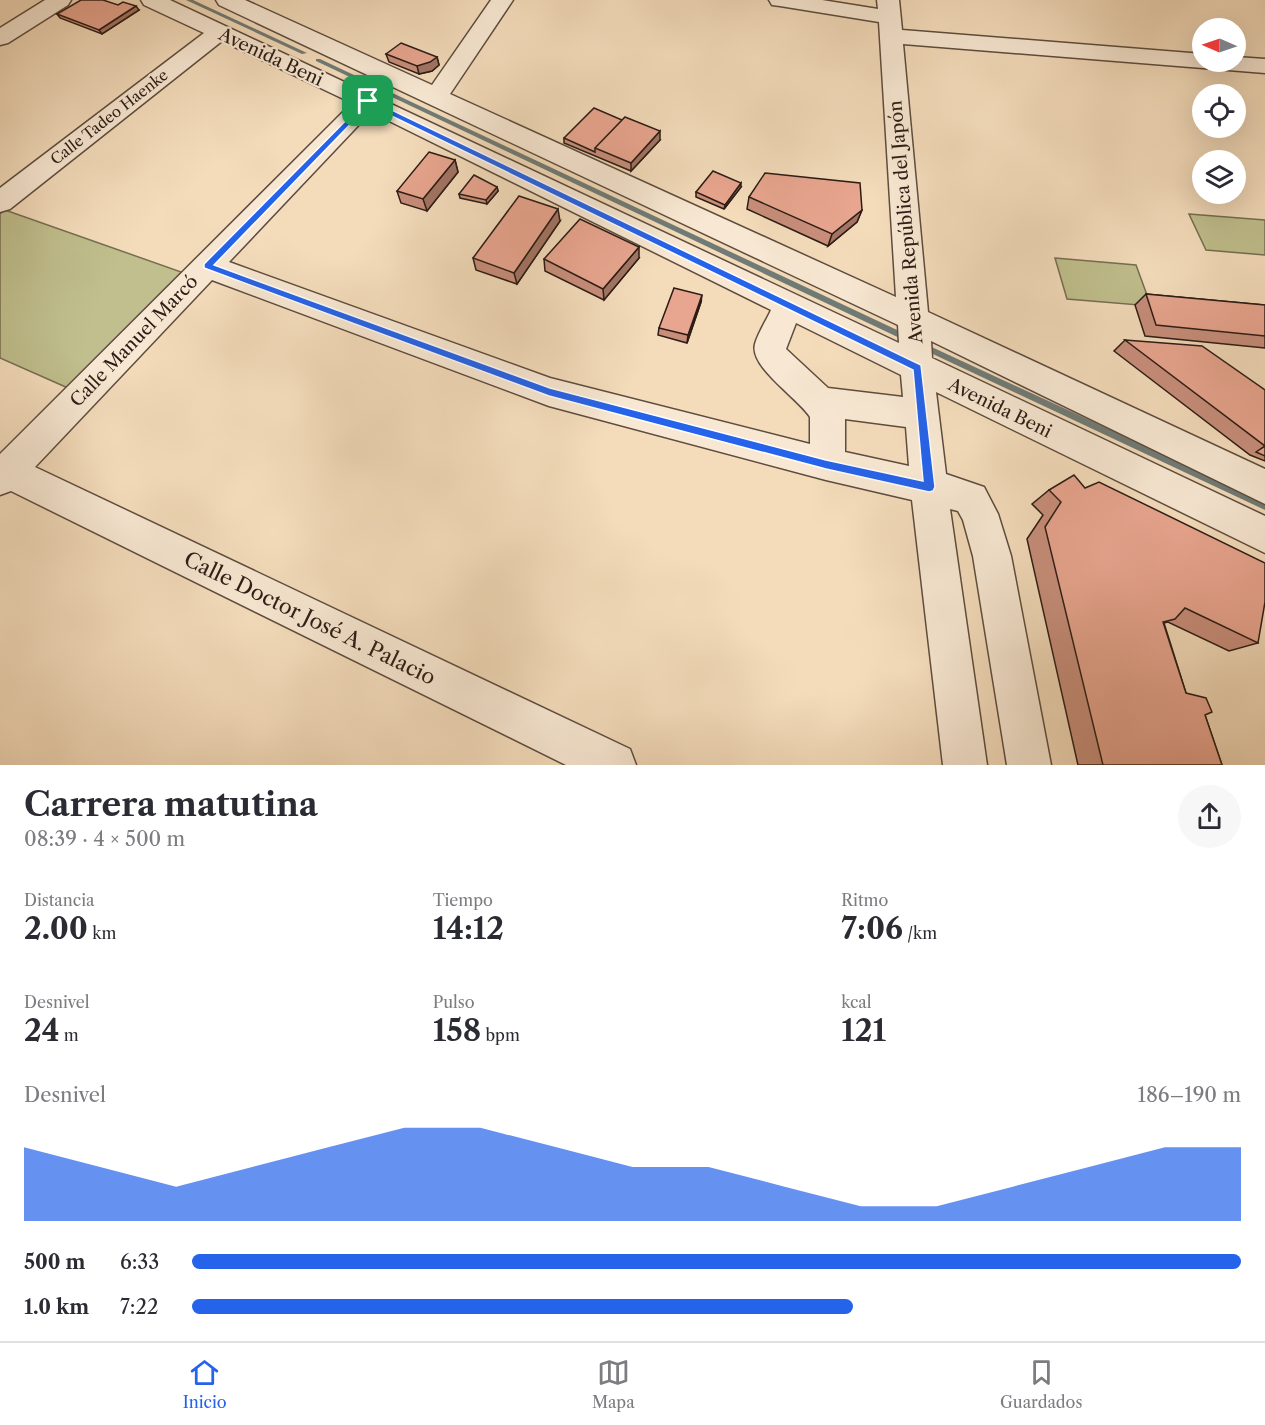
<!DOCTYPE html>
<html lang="es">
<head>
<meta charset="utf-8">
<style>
	body { margin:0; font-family:"Libre Caslon Text",serif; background:#f7f7f7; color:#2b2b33; height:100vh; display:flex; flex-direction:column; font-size:22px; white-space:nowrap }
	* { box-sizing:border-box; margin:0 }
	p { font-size:20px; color:#7c7c81 }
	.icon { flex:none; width:33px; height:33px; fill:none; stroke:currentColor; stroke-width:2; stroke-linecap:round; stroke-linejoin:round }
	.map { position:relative; height:765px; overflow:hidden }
	.details { display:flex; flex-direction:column; background:#fff; flex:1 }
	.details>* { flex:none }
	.needle { width:39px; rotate:272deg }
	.tools { position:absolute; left:1192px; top:18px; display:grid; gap:12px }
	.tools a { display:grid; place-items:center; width:54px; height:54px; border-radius:50%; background:#fff; box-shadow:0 6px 24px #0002; font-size:30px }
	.pin { position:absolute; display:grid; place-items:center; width:51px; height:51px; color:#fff; margin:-26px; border-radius:12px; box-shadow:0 3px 9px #0006 }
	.round { display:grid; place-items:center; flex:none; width:63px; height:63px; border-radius:32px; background:#f7f7f7 }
	.headline { display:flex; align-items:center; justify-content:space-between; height:102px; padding:0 24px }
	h1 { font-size:33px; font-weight:800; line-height:45px }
	.metrics { display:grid; grid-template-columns:repeat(3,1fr); gap:9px; height:102px; padding:6px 24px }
	.metrics div { display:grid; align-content:center }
	.metrics b { font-size:30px; font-weight:800 }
	.metrics small { font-size:16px; font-weight:400 }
	.metrics p { font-size:16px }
	.chart { height:168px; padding:12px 24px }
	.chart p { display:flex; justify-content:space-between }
	.chart svg { width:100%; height:108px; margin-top:6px; fill:#2563eb; opacity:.7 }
	ul { padding:0 24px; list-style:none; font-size:20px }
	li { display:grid; grid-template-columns:96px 72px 1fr; align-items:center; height:45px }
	li i { height:15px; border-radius:8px; background:#2563eb }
	.tabs { display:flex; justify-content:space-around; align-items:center; height:84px; border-top:2px solid #e1e1e2; background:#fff; font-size:16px; color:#7c7c81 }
	.tabs a { display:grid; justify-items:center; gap:3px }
	.tabs .active { color:#2563eb }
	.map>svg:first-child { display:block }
	.green { fill:#c0bf8d; stroke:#766e51; stroke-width:1.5 }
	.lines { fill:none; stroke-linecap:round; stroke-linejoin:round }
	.stream { fill:#707b76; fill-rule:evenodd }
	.minor-casing { stroke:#5e4c3e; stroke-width:3 }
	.minor { fill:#f8e8d3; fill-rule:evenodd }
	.wall { fill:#c88e7b; stroke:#2c1c15; stroke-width:1.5 }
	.shaded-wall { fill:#a27464; stroke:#2c1c15; stroke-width:1.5 }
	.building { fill:#e8a58f; stroke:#2c1c15; stroke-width:1.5 }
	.route { fill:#2563eb; stroke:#fff; stroke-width:1.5; fill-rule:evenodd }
	.labels { text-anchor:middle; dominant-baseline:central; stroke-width:4.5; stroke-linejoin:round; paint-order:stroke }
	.far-street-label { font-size:15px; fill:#2c1c15; stroke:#f8e8d3 }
	.street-label { font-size:18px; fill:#2c1c15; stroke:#f8e8d3 }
	.near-street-label { font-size:21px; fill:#2c1c15; stroke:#f8e8d3 }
</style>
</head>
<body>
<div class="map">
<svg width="1265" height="765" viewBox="0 0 1265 765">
	<rect width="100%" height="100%" fill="#f4dcbb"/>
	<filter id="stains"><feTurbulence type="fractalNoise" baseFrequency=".00333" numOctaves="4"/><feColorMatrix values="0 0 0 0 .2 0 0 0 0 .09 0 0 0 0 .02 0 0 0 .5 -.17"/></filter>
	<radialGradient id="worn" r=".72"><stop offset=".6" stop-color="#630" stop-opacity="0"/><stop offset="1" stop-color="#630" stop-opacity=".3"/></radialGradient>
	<path class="green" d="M5 210 184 273 68 388 0 358V214Z
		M1189 214 1265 220V255L1206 250Z
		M1055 258 1136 265 1151 306 1067 299Z"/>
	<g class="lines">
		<path class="stream" d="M186 0H193L307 53 302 54Z
			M316 59H320L912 337 913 339 912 341H906L316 61Z
			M923 343 1265 501V510L920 348 919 346 920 344Z"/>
		<g class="minor-casing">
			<path id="minor" d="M45 0H71L68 5 8 43 0 45V28Z
				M141 0H170L899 343 898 325 219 5 216 0H245L432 85 491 0H513L450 94 896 297 879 22 780 6 772 5 769 0H822L878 9 877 0H899L902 30 1203 54V62H1236V57L1265 59V73L903 44 928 312 1265 469V504L931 341 932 358 1265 516V553L936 392 946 474 984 487 998 514 1011 556 1051 765H1007L973 556 963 520 958 511 950 509 987 765H943L912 500 826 480 549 406 212 280 35 467 630 749 636 765H566L11 491 0 495V454L352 103 222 41 10 209 0 212V188L204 33 144 5ZM371 112 771 310C766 321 758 333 755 344 749 367 798 398 810 417V444L550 378 229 262ZM796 323 901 375 903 397 828 388 786 349ZM845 419 906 427 909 466 845 452Z"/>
		</g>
		<use href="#minor" class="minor"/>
	</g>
	<path class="wall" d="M118 5 139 10 102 34 60 18 57 14Z
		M386 54 437 57 439 65 432 71 419 74 389 62Z
		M564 138 660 140 631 171 564 143Z
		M455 160 458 172 427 211 401 203 397 191Z
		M497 187 498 191 487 204 460 198 459 194Z
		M741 187 724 209 696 197V192Z
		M749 197 862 210 857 222 828 246 747 209Z
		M560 221 517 284 476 270 473 258Z
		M639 258 604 300 545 271 544 259Z
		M1146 294 1265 305V348L1145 336 1135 305Z
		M701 302 687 343 658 335 659 328Z
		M1125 340 1265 390V461L1250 455 1114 351Z
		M1085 488 1258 643 1229 651 1168 622 1164 623 1186 693 1205 715 1222 765H1078L1027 539 1043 515 1032 504 1049 490Z"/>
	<path class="shaded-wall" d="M136 6 139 10 102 34 99 30Z
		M437 57 439 65 432 71 419 74 417 66Z
		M660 131V140L631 171V163Z
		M455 160 458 172 427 211 423 199Z
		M741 183V187L724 209 725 205Z
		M497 187 498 191 487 204 486 200Z
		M558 209 560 221 517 284 514 273Z
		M862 210 857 222 828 246 832 234Z
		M639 247V258L604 300 603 289Z
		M702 295 701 302 687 343 688 335Z"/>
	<path class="building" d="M81 0H103L118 5 123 2 136 6 99 30 57 14Z
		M401 43 437 57 430 62 417 66 386 54Z
		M594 108 622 120 595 148V152L564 138Z
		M625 117 660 131 631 163 595 148Z
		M429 152 455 160 423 199 397 191Z
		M713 171 741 183 725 205 696 192Z
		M765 173 860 183 862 210 832 234 749 197Z
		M474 175 497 187 486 200 459 194Z
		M519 196 558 209 514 273 473 258Z
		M580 219 639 247 603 289 544 259Z
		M674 288 702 295 688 335 659 328Z
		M1146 294 1265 305V336L1156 325Z
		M1125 340 1202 346 1265 390V446Z
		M1265 446V456L1256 452Z
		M1074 475 1085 488 1099 482 1265 563V602L1258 643 1185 608 1175 619 1163 622 1186 693 1206 698 1212 712 1205 715 1222 765H1103L1045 527 1061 502 1049 490Z"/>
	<path class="route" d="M366 100H371L921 365 935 487 933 491 929 492 826 469 549 396 204 268V264ZM369 105 913 370 923 481 826 460 550 388 214 265Z"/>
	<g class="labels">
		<g class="far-street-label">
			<text transform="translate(109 117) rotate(-38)">Calle Tadeo Haenke</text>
		</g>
		<g class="street-label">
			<text transform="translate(271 57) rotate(25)">Avenida Beni</text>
			<text transform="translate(906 222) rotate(-95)">Avenida República del Japón</text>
			<text transform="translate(134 341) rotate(-46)">Calle Manuel Marcó</text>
			<text transform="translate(1000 408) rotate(26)">Avenida Beni</text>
		</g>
		<g class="near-street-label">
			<text transform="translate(310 618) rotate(26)">Calle Doctor José A. Palacio</text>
		</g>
	</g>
	<rect width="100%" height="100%" filter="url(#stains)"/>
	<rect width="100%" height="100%" fill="url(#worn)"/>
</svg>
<div class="tools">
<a><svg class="needle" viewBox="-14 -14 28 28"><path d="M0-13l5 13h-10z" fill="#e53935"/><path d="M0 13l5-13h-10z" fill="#7c7c81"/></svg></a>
<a><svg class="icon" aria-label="locate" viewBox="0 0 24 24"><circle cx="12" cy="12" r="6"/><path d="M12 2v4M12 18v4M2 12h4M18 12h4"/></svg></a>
<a><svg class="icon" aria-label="layers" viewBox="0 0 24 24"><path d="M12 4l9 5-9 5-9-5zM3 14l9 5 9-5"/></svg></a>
</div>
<div class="pin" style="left:368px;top:101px;background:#1e9e55"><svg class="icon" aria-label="arrive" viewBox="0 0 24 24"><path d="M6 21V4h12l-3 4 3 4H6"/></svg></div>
</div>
<section class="details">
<div class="headline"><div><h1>Carrera matutina</h1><p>08:39 · 4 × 500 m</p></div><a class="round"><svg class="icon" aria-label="share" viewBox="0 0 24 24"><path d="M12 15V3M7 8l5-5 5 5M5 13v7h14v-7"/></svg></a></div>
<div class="metrics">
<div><p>Distancia</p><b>2.00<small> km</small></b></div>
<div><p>Tiempo</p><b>14:12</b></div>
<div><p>Ritmo</p><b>7:06<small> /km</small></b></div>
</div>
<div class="metrics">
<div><p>Desnivel</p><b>24<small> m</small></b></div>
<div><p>Pulso</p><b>158<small> bpm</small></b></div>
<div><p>kcal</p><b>121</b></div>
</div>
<div class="chart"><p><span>Desnivel</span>186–190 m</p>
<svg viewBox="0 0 160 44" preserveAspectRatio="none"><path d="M0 44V14L10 22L20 30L30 22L40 14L50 6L60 6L70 14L80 22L90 22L100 30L110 38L120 38L130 30L140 22L150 14L160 14V44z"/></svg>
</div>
<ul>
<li><b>500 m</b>6:33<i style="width:100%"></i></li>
<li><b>1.0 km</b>7:22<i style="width:63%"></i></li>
</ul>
</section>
<nav class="tabs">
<a class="active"><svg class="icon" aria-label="home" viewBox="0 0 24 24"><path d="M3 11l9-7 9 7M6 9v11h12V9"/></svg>Inicio</a>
<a><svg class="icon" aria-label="map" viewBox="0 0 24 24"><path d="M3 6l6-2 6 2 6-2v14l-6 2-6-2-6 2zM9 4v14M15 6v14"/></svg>Mapa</a>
<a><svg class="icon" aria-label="saved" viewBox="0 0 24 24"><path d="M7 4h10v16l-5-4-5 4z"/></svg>Guardados</a>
</nav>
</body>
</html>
